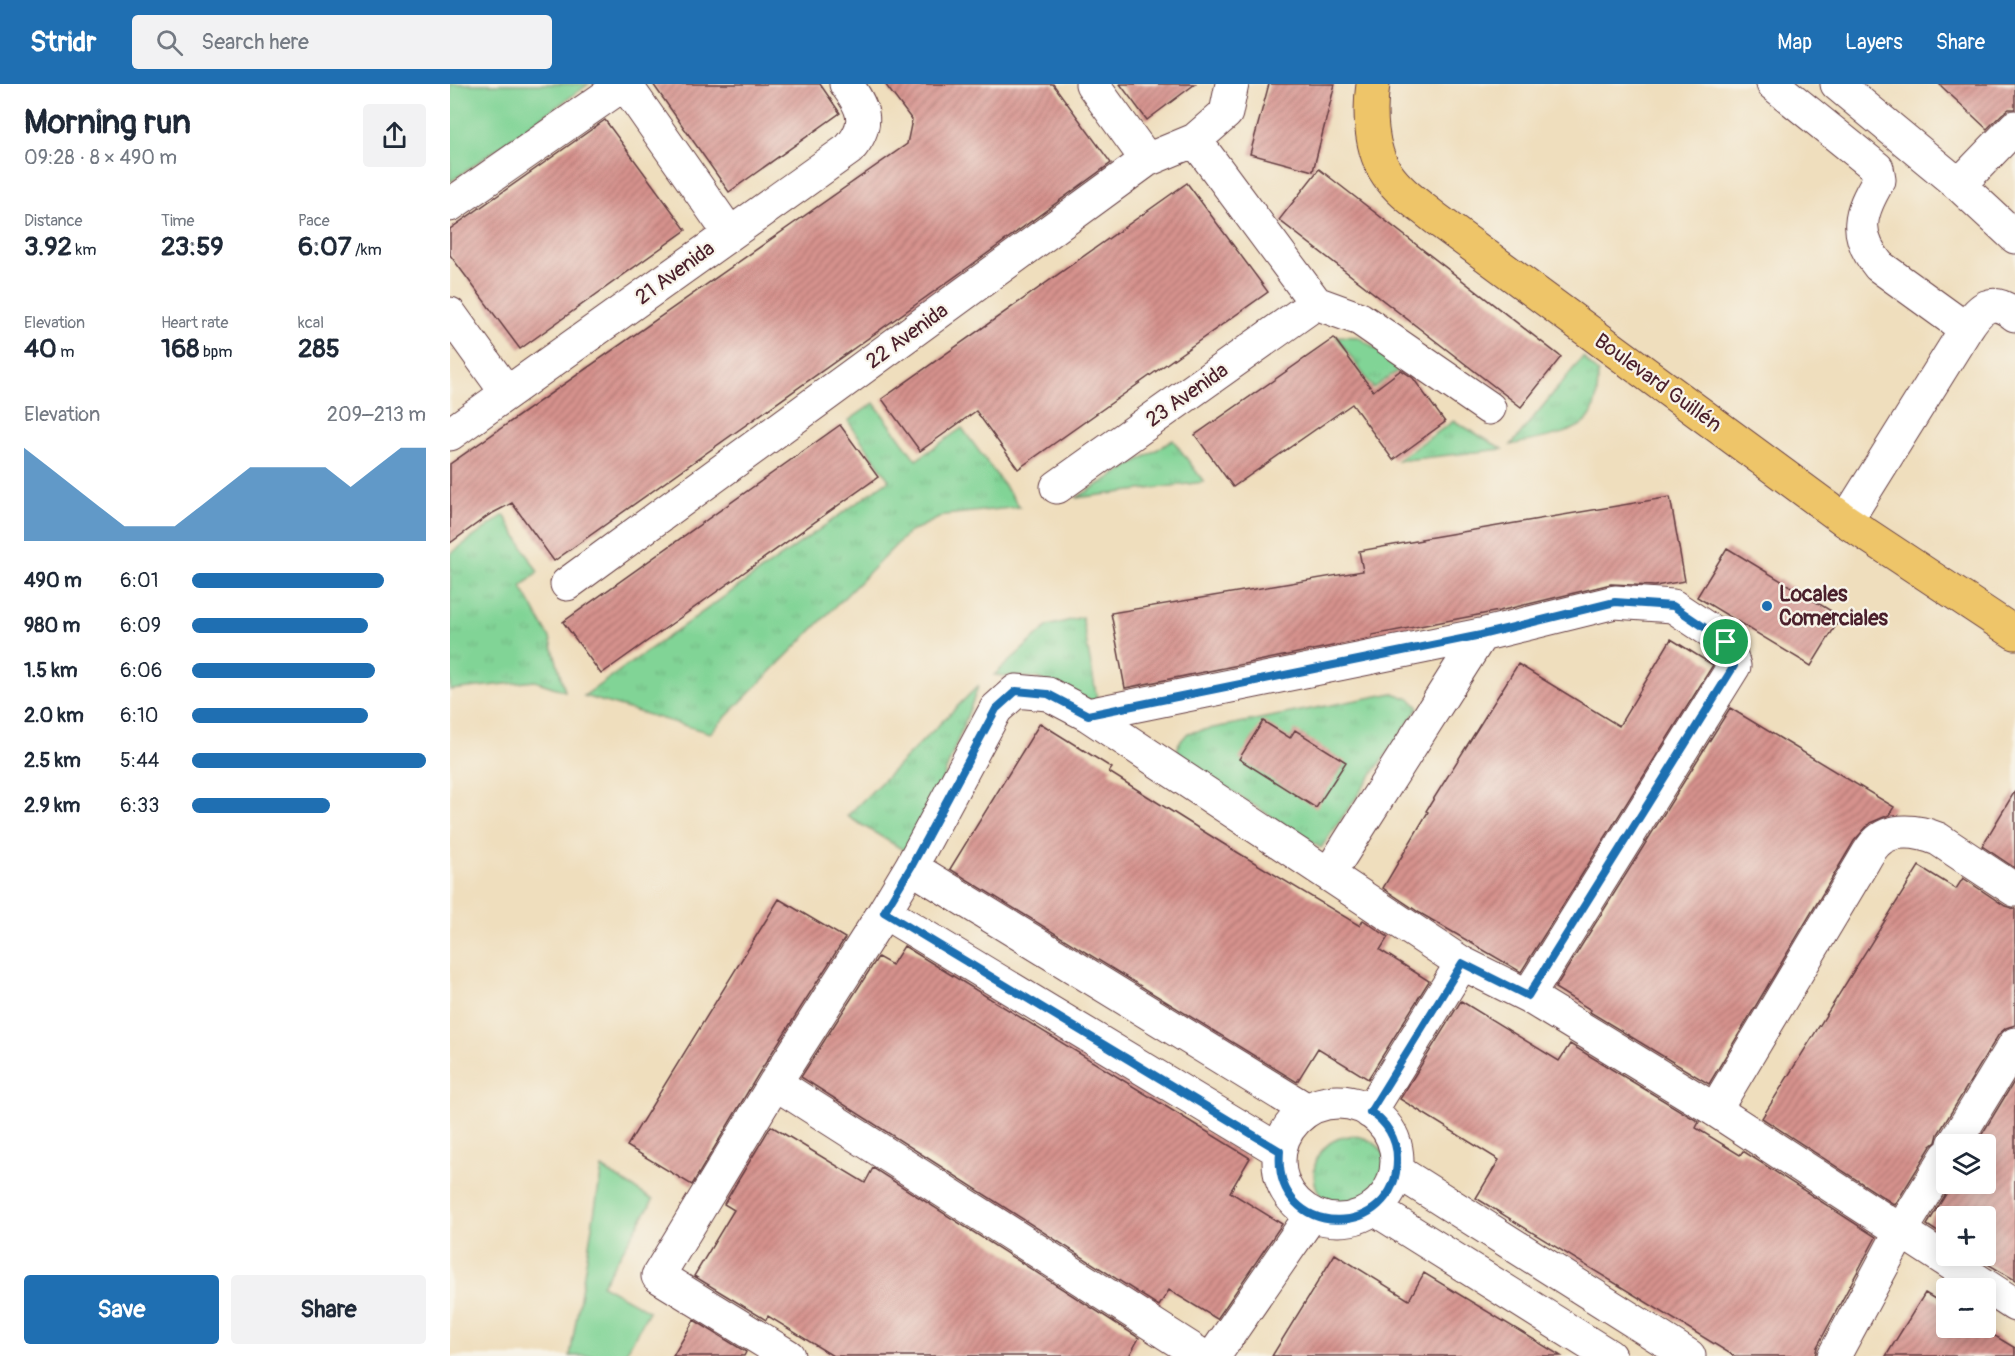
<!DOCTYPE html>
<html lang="en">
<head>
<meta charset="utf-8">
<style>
	body { margin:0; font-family:Pangolin,sans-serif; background:#f2f2f3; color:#1f2937; height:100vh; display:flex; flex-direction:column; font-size:22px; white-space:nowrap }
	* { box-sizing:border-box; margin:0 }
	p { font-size:20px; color:#747a83 }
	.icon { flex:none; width:33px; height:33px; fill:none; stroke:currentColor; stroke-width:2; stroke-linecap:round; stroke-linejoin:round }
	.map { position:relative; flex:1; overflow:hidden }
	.sheet { display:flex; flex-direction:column; background:#fff; width:450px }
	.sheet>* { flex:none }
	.buttons { position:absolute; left:1486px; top:1050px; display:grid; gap:12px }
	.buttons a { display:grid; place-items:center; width:60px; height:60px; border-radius:6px; background:#fff; box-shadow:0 3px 15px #0003; font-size:30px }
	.pin { position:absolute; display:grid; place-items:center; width:51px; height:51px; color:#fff; margin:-26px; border:3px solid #fff; border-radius:50%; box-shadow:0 2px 6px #0007 }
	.round { display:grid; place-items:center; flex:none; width:63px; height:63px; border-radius:6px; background:#f2f2f3 }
	.summary { display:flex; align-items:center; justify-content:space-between; height:102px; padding:0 24px }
	h1 { font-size:33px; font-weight:800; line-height:45px }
	.figures { display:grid; grid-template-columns:repeat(3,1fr); gap:9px; height:102px; padding:6px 24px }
	.figures div { display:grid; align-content:center }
	.figures b { font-size:26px; font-weight:800 }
	.figures small { font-size:16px; font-weight:400 }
	.figures p { font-size:16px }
	.chart { height:168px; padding:12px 24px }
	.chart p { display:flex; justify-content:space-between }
	.chart svg { width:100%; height:108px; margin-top:6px; fill:#1f6fb2; opacity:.7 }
	.cta { display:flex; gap:12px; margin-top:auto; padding:12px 24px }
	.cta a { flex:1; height:69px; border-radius:6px; background:#1f6fb2; color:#fff; font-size:24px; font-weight:800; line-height:69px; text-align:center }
	.cta a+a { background:#f2f2f3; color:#1f2937 }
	ul { padding:0 24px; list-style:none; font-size:20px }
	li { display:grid; grid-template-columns:96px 72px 1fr; align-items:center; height:45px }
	li i { height:15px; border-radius:8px; background:#1f6fb2 }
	header { display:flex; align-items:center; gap:36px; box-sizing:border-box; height:84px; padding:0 30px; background:#1f6fb2; color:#fff }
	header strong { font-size:28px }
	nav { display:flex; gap:33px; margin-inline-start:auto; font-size:21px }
	.search { width:420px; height:54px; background:#f2f2f3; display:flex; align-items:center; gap:15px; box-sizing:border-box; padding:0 21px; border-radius:6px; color:#747a83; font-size:22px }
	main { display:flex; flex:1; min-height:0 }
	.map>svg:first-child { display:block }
	.grass { fill:url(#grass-tufts); stroke:#667a60; stroke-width:1.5 }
	.park { fill:#81d496; stroke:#667a60; stroke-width:1.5 }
	.building { fill:url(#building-hatch) }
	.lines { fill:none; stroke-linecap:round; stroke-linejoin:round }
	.minor-casing { stroke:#633c41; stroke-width:35 }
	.major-casing { stroke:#633c41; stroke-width:35 }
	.minor { stroke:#fff; stroke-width:33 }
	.major { stroke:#eec569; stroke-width:33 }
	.route-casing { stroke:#fff; stroke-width:12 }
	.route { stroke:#1f6fb2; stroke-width:8 }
	.poi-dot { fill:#1f6fb2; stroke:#f7f3e8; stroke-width:2 }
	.labels { text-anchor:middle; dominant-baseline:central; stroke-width:4.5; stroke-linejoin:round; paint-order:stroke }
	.street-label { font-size:21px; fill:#4a1f2b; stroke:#f7f3e8 }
	.poi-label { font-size:21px; font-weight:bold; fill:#4a1f2b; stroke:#f7f3e8; text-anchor:start }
</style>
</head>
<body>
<header>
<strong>Stridr</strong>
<div class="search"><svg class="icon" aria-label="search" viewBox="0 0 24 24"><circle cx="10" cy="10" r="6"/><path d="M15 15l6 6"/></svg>Search here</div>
<nav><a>Map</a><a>Layers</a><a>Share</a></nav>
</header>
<main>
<section class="sheet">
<div class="summary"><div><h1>Morning run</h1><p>09:28 · 8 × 490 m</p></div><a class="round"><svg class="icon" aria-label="share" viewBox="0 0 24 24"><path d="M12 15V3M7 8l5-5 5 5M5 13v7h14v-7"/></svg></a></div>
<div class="figures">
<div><p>Distance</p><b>3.92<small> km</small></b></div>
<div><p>Time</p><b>23:59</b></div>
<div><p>Pace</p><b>6:07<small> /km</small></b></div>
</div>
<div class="figures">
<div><p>Elevation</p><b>40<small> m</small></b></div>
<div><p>Heart rate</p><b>168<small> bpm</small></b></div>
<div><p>kcal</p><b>285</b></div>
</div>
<div class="chart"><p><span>Elevation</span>209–213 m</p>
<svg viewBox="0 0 160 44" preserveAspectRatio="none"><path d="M0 44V6L10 14L20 22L30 30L40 38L50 38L60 38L70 30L80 22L90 14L100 14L110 14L120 14L130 22L140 14L150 6L160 6V44z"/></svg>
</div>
<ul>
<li><b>490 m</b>6:01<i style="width:82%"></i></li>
<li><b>980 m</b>6:09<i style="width:75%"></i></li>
<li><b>1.5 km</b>6:06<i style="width:78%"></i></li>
<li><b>2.0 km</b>6:10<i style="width:75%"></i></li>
<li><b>2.5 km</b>5:44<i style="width:100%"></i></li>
<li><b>2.9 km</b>6:33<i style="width:59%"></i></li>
</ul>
<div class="cta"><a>Save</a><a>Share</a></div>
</section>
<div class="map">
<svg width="1565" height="1272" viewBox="0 0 1565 1272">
	<defs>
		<pattern id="grass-tufts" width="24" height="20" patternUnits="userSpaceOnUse" patternTransform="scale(1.5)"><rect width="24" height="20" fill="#81d496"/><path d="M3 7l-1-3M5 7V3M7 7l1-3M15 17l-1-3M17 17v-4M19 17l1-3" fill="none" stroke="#71b681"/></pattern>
		<pattern id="building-hatch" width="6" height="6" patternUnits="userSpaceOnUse" patternTransform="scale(1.5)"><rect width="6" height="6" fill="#d6928d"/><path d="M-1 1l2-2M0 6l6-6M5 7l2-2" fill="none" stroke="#b07773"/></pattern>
	</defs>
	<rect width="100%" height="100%" fill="#f7f3e8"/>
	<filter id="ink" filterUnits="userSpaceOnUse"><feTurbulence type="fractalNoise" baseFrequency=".0167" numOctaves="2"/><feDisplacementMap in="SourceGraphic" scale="12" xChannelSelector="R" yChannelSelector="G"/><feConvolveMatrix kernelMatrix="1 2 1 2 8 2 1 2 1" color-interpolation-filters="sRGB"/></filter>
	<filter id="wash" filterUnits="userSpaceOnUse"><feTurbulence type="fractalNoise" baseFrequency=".008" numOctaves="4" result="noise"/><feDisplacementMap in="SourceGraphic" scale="24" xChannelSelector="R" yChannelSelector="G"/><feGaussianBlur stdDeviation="1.35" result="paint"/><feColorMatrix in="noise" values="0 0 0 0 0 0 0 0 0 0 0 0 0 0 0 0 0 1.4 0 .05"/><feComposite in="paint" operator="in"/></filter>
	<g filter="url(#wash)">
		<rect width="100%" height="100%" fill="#efdebd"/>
		<path class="grass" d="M886 252 908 253 953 283 923 304Z
			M1133 273 1148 289C1148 302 1147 325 1138 335 1125 351 1081 356 1061 361Z
			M424 319 466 376 512 344 570 423 495 431 458 449 260 649 134 612 439 396 398 337Z
			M1004 337 1053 365 946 377Z
			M723 356 754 398 626 414Z
			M54 431 88 488 71 503 100 554 115 607 85 597 0 606V470Z
			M632 533 648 620 587 594 544 591 598 542Z
			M529 601 463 772 397 732Z
			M943 609 960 615 969 623 871 764 726 672 729 659 738 649Z
			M864 1090a38 38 0 1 1 76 0a38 38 0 1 1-76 0Z"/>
		<path class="park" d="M0 0H139L0 98Z
			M152 1084 203 1116 152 1201 199 1227 174 1272H120Z"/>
		<g id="blocks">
			<path class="building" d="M203 0H370L390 29 279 108Z
				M435 0H603L661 79 520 182 104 477 62 419 39 431 0 459V380L457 60 462 36Z
				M670 0H745L697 36Z
				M819 0H885L863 87 800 70Z
				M1489 0H1565V25H1559L1552 30 1537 45Z
				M155 36 236 146 70 265 0 171V145Z
				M869 85 1111 273 1071 323 829 136Z
				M737 99 818 208 568 385 526 327 470 367 432 315Z
				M884 254 923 307 951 286 963 294 995 338 943 376 902 320 783 403 745 351Z
				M390 341 428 393 151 590 113 538Z
				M1220 413 1235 497 1205 502 1161 500 1049 527 922 551V554L675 604 661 529 913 487 909 467 972 456 971 455Z
				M1277 464 1391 533 1361 582 1247 513Z
				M1221 555 1263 581 1071 888 970 829 933 804 978 728 976 727 1068 580 1169 642Z
				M1280 624 1444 723 1439 731 1420 739 1404 757 1259 1000 1140 928 1141 926 1105 904Z
				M813 637 840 654 845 646 896 678 866 724 789 675Z
				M590 639 662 684 659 688 772 759 910 842 913 836 938 853 930 866 979 897 918 995 868 964 847 998 500 785Z
				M1565 707V784L1532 762Z
				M1469 782 1506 805 1513 794 1555 822 1565 825V941L1556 944 1549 950 1488 1050 1486 1058 1481 1062 1445 1121 1312 1034Z
				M329 815 395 854 309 989 242 1101 177 1062Z
				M454 862 800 1074 780 1108 832 1140 767 1235 719 1206 709 1222 351 993 428 873 442 881Z
				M1011 917 1109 977 1120 960 1249 1038 1246 1044 1290 1071 1293 1067 1426 1153 1367 1263 1365 1272H1284L1026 1114 1049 1076 950 1015Z
				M1565 996V1196L1524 1172H1536V1132H1497V1154L1477 1141 1502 1100H1536V1060H1526Z
				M321 1042 415 1099 423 1084 689 1254 679 1272H383L318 1232 316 1236 244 1192 284 1126 274 1120Z
				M885 1170 959 1216 974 1189 1111 1272H822Z
				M1475 1209 1497 1222V1244H1532L1565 1264V1272H1436Z
				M244 1236 296 1268 294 1272H223Z"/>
		</g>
	</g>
	<g filter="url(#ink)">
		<use href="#blocks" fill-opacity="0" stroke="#633c41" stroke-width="1.5"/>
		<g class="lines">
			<g class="minor-casing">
				<path id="minor" d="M175 0 280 150
					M642 0 697 76
					M1323 0 1427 84 1429 96C1409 129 1403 150 1429 182L1516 245 1396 437
					M1387 0 1509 101 1565 153
					M745 56 866 219 910 235 1039 324
					M1509 101 1565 43
					M0 121 174 0
					M0 230 57 309
					M1516 245C1530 223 1542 212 1565 231
					M0 350 399 65C421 40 414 24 396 0
					M607 403 866 219
					M117 500 697 76 745 56 776 29 782 0
					M638 631 1031 551 1165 518 1223 522 1277 558 1284 582 1078 912
					M461 783 857 1026
					M879 790 1031 551
					M434 828 830 1067
					M325 999 752 1272
					M829 1077a59 59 0 1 1 118 0a59 59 0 1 1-118 0Z
					M1265 1026 1410 783C1415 775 1419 766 1426 759 1441 743 1469 747 1488 755L1565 806
					M920 1028 1012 879
					M1504 1060 1565 960
					M947 1087 1239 1272
					M923 1124 1159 1272
					M338 1272 208 1192 325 999 434 828 461 783 546 625 566 607 598 610 638 631 1012 879 1078 912 1265 1026 1565 1221
					M764 1272 862 1130
					M1384 1272 1451 1147 1497 1072"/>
			</g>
			<g class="major-casing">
				<path id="major" d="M923 0C919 28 920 66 937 90 949 108 969 121 985 134L1396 437 1565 549"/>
			</g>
			<use href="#minor" class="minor"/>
			<use href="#major" class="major"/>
		</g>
	</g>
	<g class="lines" filter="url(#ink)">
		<g class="route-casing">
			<path id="route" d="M1165 518 1223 522 1276 558 1284 582 1078 912 1012 879 920 1028C936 1037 947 1055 947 1074 949 1157 822 1158 830 1067L434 828 461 783 546 625 566 607 598 610 638 631 1031 551Z"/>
		</g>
		<use href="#route" class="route"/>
	</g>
	<circle class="poi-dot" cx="1317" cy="522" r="6"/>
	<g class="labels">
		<g class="street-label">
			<text transform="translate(225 189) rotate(-36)">21 Avenida</text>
			<text transform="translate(457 252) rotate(-36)">22 Avenida</text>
			<text transform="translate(1208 299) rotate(36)">Boulevard Guillén</text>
			<text transform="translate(737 311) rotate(-35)">23 Avenida</text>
		</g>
		<g class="poi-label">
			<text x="1329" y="510">Locales<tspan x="1329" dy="24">Comerciales</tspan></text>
		</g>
	</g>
</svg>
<div class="buttons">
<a><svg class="icon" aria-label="layers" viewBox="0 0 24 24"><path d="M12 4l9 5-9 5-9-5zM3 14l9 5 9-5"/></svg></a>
<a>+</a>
<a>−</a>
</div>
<div class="pin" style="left:1276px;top:558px;background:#1e9e55"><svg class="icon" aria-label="arrive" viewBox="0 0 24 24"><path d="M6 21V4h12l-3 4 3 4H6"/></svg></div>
</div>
</main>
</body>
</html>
